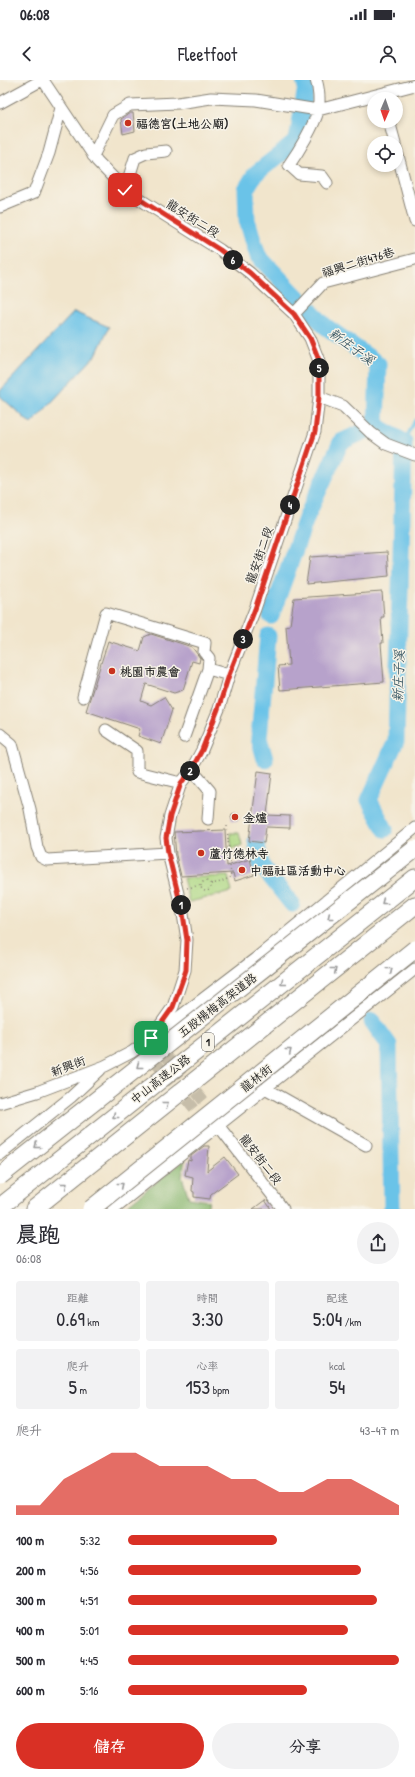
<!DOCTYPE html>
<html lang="zh-TW">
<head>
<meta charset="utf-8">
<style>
	body { margin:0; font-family:"Patrick Hand","LXGW WenKai TC",sans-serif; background:#f2f2f3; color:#2b2b33; height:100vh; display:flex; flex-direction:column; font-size:15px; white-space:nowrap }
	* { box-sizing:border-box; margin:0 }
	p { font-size:13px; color:#7c7c81 }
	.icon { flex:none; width:22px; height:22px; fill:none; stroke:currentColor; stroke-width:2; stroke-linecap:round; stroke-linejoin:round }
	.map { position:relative; height:1129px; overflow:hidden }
	.panel { display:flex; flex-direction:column; background:#fff; flex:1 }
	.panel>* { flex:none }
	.needle { width:26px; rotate:182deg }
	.fabs { position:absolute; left:367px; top:12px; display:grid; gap:8px }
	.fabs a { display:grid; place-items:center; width:36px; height:36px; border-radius:50%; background:#fff; box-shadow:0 2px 6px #0003; font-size:20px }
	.pin { position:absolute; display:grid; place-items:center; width:34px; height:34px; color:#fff; margin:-17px; border-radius:8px; box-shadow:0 2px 6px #0006 }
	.km { position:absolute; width:20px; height:20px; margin:-10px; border-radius:50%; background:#222; color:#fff; font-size:11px; line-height:20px; text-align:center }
	.round { display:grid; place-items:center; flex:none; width:42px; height:42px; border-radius:21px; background:#f2f2f3 }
	.head { display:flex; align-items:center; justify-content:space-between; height:68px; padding:0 16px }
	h1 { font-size:22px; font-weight:600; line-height:30px }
	.metrics { display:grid; grid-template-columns:repeat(3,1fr); gap:6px; height:68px; padding:4px 16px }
	.metrics div { display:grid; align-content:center; border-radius:4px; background:#f2f2f3; text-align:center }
	.metrics b { font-size:20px; font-weight:600 }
	.metrics small { font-size:11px; font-weight:400 }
	.metrics p { font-size:11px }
	.chart { height:112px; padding:8px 16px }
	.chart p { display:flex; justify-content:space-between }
	.chart svg { width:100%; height:72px; margin-top:4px; fill:#d93025; opacity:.7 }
	.cta { display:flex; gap:8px; margin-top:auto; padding:8px 16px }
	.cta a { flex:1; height:46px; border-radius:24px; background:#d93025; color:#fff; font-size:16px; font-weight:600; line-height:46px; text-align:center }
	.cta a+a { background:#f2f2f3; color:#2b2b33 }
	ul { padding:0 16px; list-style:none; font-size:13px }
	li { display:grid; grid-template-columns:64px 48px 1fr; align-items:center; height:30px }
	li i { height:10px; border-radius:5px; background:#d93025 }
	.status { display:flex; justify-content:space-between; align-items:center; height:28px; padding:0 20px; background:#fff; direction:ltr }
	.status svg { height:11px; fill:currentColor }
	header { display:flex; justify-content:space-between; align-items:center; height:52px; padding:0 16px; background:#fff; font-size:18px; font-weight:600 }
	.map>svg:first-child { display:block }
	.green { fill:#aed883; stroke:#657a50 }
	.forest { fill:#8ab871; stroke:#536a46 }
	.water { fill:#6ac3e8; stroke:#437082 }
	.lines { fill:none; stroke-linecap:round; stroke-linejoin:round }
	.stream { stroke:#6ac3e8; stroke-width:3 }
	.river { stroke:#6ac3e8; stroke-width:17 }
	.building { fill:#b7a2cb }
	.minor-tunnel { stroke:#c6bda9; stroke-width:11; stroke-dasharray:11 5.5; stroke-linecap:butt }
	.minor-casing { stroke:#868074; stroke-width:13 }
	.highway-casing { stroke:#868074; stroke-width:19 }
	.path { stroke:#868074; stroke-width:1.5; stroke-dasharray:1 3; stroke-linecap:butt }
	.minor { stroke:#fff; stroke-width:11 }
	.highway { stroke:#fff; stroke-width:17 }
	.highway-bridge-casing { stroke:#868074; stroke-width:19; stroke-linecap:butt }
	.highway-bridge { stroke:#fff; stroke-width:17 }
	.oneway { stroke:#999 }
	.route-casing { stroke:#fff; stroke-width:8 }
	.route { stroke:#d93025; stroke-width:5 }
	.poi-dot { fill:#c8321e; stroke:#f7f3e8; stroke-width:1.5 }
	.labels { text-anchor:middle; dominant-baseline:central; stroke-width:3; stroke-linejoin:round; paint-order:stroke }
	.shield { fill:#f7f3e8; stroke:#5e5c59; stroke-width:1 }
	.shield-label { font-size:11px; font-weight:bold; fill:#1c1c1c }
	.poi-label { font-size:12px; font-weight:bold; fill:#1c1c1c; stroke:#f7f3e8; text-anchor:start }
	.street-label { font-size:12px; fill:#1c1c1c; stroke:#f7f3e8 }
	.water-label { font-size:13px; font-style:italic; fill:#375663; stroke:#f7f3e8 }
</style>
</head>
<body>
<div class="status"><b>06:08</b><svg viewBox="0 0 49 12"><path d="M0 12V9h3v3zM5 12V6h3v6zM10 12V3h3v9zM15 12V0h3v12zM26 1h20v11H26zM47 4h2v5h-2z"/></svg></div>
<header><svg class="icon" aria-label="back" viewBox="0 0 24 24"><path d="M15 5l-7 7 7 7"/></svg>Fleetfoot<svg class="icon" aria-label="person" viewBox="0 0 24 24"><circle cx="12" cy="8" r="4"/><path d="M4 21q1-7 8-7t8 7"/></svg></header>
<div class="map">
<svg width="415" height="1129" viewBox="0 0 415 1129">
	<rect width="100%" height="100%" fill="#f7f3e8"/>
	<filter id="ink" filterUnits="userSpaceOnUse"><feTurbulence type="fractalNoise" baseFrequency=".025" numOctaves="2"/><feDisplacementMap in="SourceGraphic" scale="8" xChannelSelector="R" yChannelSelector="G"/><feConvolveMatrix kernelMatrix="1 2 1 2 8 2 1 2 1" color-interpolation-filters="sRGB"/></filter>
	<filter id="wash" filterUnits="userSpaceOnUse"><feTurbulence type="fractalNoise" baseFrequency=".012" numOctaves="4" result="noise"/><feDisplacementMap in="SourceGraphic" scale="16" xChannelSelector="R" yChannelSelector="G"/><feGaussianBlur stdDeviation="0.9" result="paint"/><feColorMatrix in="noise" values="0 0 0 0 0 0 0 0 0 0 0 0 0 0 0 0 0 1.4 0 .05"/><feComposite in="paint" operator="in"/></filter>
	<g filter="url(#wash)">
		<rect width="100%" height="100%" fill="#f1e5cc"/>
		<path class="green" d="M230 753H239L242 765 232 769Z
			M228 796 232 812 189 822 183 798Z"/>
		<path class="forest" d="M185 1079 182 1097 189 1118 209 1121 207 1129H123Z"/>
		<path class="water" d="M74 232 109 247 96 275 31 344 0 316V311Z"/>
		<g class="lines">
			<path class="stream" d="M404 362 415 340"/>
			<path class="river" d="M304 0 306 7 297 61 255 94 246 109 247 140 258 176 325 246 378 284 376 346 404 362 396 661 369 720 385 749
				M271 536 307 436 341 362 376 346
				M265 679 259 658 268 556
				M256 761 261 785 292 824
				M372 941 389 965 392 1129"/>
		</g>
		<g id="blocks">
			<path class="building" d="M130 33H133L135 51 123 54 121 39Z
				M387 472 389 496 306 504 310 477Z
				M382 512 384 537H381L383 563H381L384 602 280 610 278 586 289 585 286 546 290 545 294 518Z
				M151 554 192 567 200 578 199 583 192 581 183 610 174 613 146 604 141 621 151 625 164 617 172 630 161 664 138 656 140 649 86 631 108 561 140 571 144 557Z
				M258 691 272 693 267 735 290 736V748L266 747 264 763 249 761Z
				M231 737a4 4 0 1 1 8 0a4 4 0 1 1-8 0Z
				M225 750 227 786 250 779 254 795 235 801 233 793 181 796 176 775 174 752Z
				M204 1066H209L207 1091 225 1077 238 1094 211 1114 210 1119 194 1117V1112L192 1111 193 1097 185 1095 188 1080 191 1081V1076Z
				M265 1120 271 1129H253Z"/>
		</g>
	</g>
	<g filter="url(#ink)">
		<use href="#blocks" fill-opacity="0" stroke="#868074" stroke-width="1"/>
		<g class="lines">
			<path class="minor-tunnel" d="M154 962 216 1036
				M145 969 207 1044"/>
			<g class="minor-casing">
				<path id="minor" d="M316 0C319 8 320 22 318 31 314 46 298 72 289 85L299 94 322 96 327 103
					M0 23 42 0
					M389 41 395 63
					M396 68 415 141
					M93 76 113 35 130 25 178 23 211 18 256 20 318 30 415 5
					M125 110 135 78 146 73 166 71
					M0 127 34 113 49 73 61 28
					M294 234 323 203 415 179
					M319 317 343 326 371 353 386 364 415 375
					M83 617 106 533 205 563 204 572 209 578 208 589
					M106 650 137 671V692L181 703
					M0 654 12 664 30 729 37 767 41 777 47 780 168 773
					M184 657 208 589 229 595
					M190 692 198 697 210 711 208 739
					M161 951 255 879 415 748
					M265 1008 366 1065
					M0 1023 37 1012 105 986 132 972 151 958 173 927 185 890 187 860 183 834 168 773 166 758 170 736 181 703 190 692 202 670 219 629 229 595 255 529 315 352 319 317V281L310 258 294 234 250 193 220 170 125 110 97 81 43 0
					M218 1038V1045L283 1129
					M0 1074 71 1017 100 990
					M113 1129 415 889"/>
			</g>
			<g class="highway-casing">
				<path id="highway" d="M0 1127 415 798
					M34 1129 415 825"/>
			</g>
			<path class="path" d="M227 746 231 797
				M201 806a5 5 0 1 1 10 0a5 5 0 1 1-10 0Z
				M211 804 221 802 233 796
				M187 808 201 805"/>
			<use href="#minor" class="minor"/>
			<use href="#highway" class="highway"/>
			<g class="highway-bridge-casing">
				<path id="highway-bridge" d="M0 1096 415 769
					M91 1129 415 869"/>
			</g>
			<use href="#highway-bridge" class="highway-bridge"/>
		</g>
		<defs><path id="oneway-chevron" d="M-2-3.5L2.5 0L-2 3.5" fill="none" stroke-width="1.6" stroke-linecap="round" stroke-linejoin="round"/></defs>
		<g class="oneway">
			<use href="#oneway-chevron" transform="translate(384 822) rotate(142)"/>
			<use href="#oneway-chevron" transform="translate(330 837) rotate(141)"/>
			<use href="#oneway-chevron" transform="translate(334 890) rotate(-39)"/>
			<use href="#oneway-chevron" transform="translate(390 890) rotate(-39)"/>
			<use href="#oneway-chevron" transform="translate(283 903) rotate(142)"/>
			<use href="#oneway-chevron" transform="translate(289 971) rotate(-39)"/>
			<use href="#oneway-chevron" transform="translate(139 986) rotate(142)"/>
			<use href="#oneway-chevron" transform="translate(166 1024) rotate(-39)"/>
			<use href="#oneway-chevron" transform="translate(115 1036) rotate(142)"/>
			<use href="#oneway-chevron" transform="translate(37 1066) rotate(142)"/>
			<use href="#oneway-chevron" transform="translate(65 1105) rotate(-39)"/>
			<use href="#oneway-chevron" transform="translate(121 1105) rotate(-39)"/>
		</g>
	</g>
	<g class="lines" filter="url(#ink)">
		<g class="route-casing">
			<path id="route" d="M125 110 220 170 250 193 294 234 310 258 319 280V317L315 352 255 529 229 595 218 629 202 670 190 692 181 703 170 736 166 758 168 773 183 834 187 860 186 890 173 927 151 958"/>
		</g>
		<use href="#route" class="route"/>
	</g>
	<g class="poi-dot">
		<circle cx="128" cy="43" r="4"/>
		<circle cx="112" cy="591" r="4"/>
		<circle cx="235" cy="737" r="4"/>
		<circle cx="201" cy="773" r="4"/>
		<circle cx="242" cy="790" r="4"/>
	</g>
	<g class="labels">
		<rect class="shield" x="202" y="953" width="12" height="18" rx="3"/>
		<g class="shield-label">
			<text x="208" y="962">1</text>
		</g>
		<g class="poi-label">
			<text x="136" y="43">福德宮(土地公廟)</text>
			<text x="120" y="591">桃園市農會</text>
			<text x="243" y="737">金爐</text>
			<text x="209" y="773">蘆竹德林寺</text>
			<text x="250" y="790">中福社區活動中心</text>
		</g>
		<g class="street-label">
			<text transform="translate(193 138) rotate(32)">龍安街二段</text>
			<text transform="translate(358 182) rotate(-17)">福興二街476巷</text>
			<text transform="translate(259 475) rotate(-71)">龍安街二段</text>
			<text transform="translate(217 925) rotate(-38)">五股楊梅高架道路</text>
			<text transform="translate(68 986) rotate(-21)">新興街</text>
			<text transform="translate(256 998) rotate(-38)">龍林街</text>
			<text transform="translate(160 999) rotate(-38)">中山高速公路</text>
			<text transform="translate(261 1079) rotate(52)">龍安街二段</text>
		</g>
		<g class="water-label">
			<text transform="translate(352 266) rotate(36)">新庄子溪</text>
			<text transform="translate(398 596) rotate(-88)">新庄子溪</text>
		</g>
	</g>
</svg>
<div class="fabs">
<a><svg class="needle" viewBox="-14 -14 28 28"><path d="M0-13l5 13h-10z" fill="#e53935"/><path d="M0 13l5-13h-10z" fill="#7c7c81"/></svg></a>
<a><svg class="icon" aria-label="locate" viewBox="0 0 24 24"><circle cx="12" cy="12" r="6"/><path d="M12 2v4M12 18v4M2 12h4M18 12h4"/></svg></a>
</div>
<div class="pin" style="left:151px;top:958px;background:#1e9e55"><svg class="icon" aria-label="arrive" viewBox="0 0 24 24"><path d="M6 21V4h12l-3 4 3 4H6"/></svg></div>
<div class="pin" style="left:125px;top:110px;background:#d93025"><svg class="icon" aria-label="check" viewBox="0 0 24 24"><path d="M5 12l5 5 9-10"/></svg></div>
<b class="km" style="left:181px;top:825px">1</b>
<b class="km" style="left:190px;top:691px">2</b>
<b class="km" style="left:243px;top:559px">3</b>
<b class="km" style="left:290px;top:425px">4</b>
<b class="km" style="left:319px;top:288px">5</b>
<b class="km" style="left:233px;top:180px">6</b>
</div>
<section class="panel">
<div class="head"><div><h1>晨跑</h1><p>06:08</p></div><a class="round"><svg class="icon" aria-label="share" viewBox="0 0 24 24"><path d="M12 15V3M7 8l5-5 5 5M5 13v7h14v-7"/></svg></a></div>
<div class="metrics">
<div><p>距離</p><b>0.69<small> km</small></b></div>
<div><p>時間</p><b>3:30</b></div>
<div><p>配速</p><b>5:04<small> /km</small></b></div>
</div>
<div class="metrics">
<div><p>爬升</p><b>5<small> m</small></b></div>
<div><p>心率</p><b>153<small> bpm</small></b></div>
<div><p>kcal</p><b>54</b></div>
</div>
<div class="chart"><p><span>爬升</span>43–47 m</p>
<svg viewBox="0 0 160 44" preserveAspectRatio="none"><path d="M0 44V38L10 38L20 22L30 14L40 6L50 6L60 14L70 14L80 14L90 22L100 22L110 30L120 30L130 22L140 22L150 30L160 38V44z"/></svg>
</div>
<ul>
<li><b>100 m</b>5:32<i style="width:55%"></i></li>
<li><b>200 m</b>4:56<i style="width:86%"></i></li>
<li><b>300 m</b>4:51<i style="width:92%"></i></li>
<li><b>400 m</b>5:01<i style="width:81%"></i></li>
<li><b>500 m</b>4:45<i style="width:100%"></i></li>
<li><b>600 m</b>5:16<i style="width:66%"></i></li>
</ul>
<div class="cta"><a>儲存</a><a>分享</a></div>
</section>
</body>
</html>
